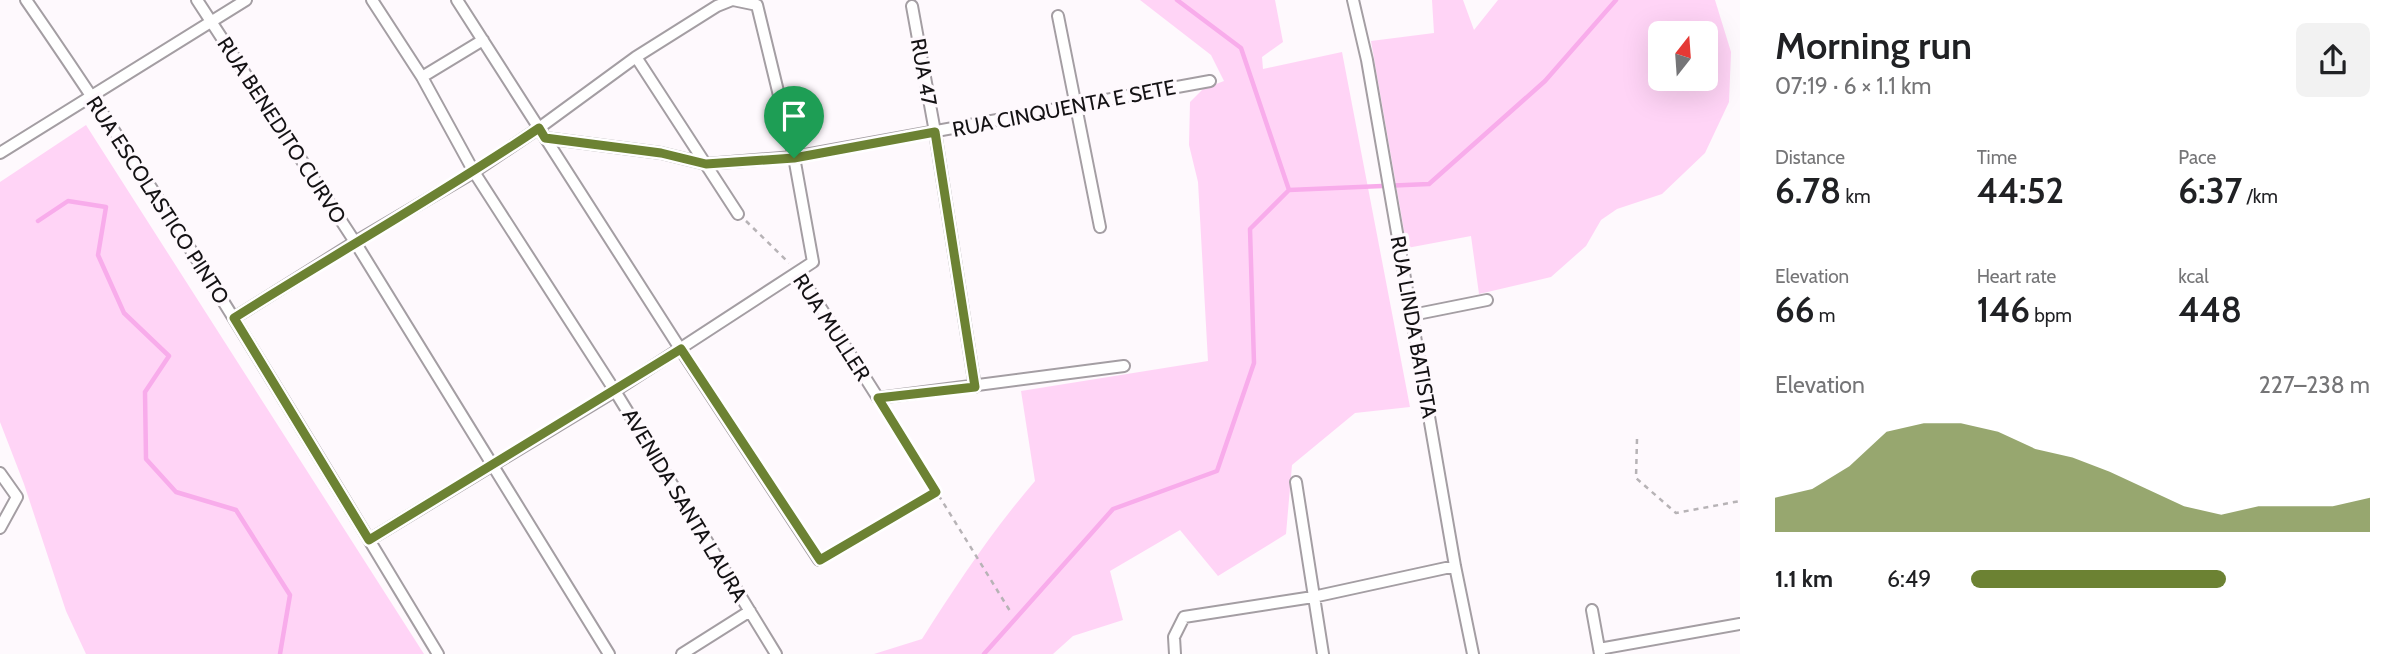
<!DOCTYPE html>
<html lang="en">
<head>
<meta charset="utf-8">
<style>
	body { margin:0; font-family:Cabin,sans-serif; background:#f2f2f2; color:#202124; height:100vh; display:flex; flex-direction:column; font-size:26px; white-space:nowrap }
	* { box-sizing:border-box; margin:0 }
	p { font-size:23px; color:#757577 }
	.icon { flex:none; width:38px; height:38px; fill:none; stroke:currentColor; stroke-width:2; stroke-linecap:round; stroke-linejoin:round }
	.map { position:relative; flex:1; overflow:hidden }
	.details { display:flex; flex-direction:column; background:#fff; width:665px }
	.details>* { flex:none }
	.needle { width:46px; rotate:17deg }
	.controls { position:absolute; left:1648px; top:21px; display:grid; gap:14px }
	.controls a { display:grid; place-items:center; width:70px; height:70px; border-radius:10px; background:#fff; box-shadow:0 7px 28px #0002; font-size:35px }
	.pin { position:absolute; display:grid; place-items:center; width:60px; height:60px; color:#fff; margin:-72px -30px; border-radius:50% 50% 50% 0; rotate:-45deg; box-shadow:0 0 7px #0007 }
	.pin .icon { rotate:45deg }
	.round { display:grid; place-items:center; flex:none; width:74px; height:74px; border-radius:10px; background:#f2f2f2 }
	.headline { display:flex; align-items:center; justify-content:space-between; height:119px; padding:0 35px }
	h1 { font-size:38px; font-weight:600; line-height:52px }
	.stats { display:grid; grid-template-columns:repeat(3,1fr); gap:10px; height:119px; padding:7px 35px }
	.stats div { display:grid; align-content:center }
	.stats b { font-size:35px; font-weight:600 }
	.stats small { font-size:19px; font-weight:400 }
	.stats p { font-size:19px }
	.chart { height:196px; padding:14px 35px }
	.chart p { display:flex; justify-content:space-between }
	.chart svg { width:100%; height:126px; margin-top:7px; fill:#6c8233; opacity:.7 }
	ul { padding:0 35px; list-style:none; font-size:23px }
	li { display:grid; grid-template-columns:112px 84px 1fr; align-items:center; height:52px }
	li i { height:18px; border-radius:9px; background:#6c8233 }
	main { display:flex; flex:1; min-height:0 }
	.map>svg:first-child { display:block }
	.green { fill:#ffd4f6; fill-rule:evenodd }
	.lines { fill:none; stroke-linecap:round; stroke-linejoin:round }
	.stream { stroke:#f8aceb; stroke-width:4.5 }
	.minor-casing { stroke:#a49ea3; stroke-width:14 }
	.path { stroke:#b7b3b6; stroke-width:2.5; stroke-dasharray:5 5; stroke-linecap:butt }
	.minor { stroke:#fff; stroke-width:10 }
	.route-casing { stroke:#fff; stroke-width:14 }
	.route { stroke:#6c8233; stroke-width:9 }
	.labels { text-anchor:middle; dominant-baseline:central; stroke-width:7; stroke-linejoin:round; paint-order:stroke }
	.street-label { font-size:21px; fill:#141214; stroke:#fef9fd }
</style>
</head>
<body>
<main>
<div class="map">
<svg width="1740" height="654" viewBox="0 0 1740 654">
	<rect width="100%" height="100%" fill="#fef9fd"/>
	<path class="green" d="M1140 0H1275L1283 42 1262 57 1263 69 1342 52 1410 407 1355 413 1292 465 1286 534 1218 576 1180 530 1110 571 1123 620 1073 636 1053 654H874L922 639C957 584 992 531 1035 481L1021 391 1208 361 1198 182 1189 145 1190 102 1203 89 1224 81 1211 55Z
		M1432 0H1463L1474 30 1498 0H1715L1731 52 1729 102 1705 153 1662 194 1617 209 1601 220 1586 246 1551 277 1479 294 1471 236 1407 248 1371 41 1434 33ZM1661 33H1706V79H1661Z
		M86 125 424 654H86L66 611 24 484 0 422V182Z"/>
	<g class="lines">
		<path class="stream" d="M1289 190 1429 184 1545 81 1616 0
			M38 221 68 201 106 207 98 255 124 313 169 356 145 392 146 459 176 492 236 510 290 595 280 654
			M984 654 1113 509 1217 471 1254 363 1250 229 1289 190 1241 48 1177 0"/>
		<g class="minor-casing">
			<path id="minor" d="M26 0C173 212 305 434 438 654
				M197 0 355 242 609 654
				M372 0 422 77 474 172 615 391 776 654
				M457 0 681 350 819 560
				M1353 0 1367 60 1455 566 1473 654
				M912 6 935 132 975 387
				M1058 16 1100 227
				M636 57 738 214
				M422 77 483 40
				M545 138 661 153 706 164 794 157 1210 81
				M0 153 246 0
				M798 272 878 398 1124 366
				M1412 315 1487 300
				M234 318 355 242 474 172 539 128 636 57 717 6 732 0
				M0 473 17 497 0 528
				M1296 482 1323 654
				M369 540 615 391 813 262 794 157 757 5 733 0
				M1592 610 1600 654
				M1599 649 1740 624
				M682 654 750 611
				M1175 654 1174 637 1184 617 1313 597 1455 566"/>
		</g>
		<path class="path" d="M746 221 789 263
			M886 410 1010 611
			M1637 439 1636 478 1676 513 1740 501
			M830 554 936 492"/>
		<use href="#minor" class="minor"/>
	</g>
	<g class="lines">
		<g class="route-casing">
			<path id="route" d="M539 128 545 138 661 153 706 164 794 158 935 132 975 387 878 398 936 492 820 560 681 349 369 540 234 318C335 254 440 195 539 128Z"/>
		</g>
		<use href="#route" class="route"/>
	</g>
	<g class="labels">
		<g class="street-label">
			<text transform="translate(924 72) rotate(80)">RUA 47</text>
			<text transform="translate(1064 108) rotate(-11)">RUA CINQUENTA E SETE</text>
			<text transform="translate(282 130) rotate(57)">RUA BENEDITO CURVO</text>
			<text transform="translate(158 200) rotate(57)">RUA ESCOLASTICO PINTO</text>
			<text transform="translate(832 327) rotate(57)">RUA MULLER</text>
			<text transform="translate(1414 327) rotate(80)">RUA LINDA BATISTA</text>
			<text transform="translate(685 505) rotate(59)">AVENIDA SANTA LAURA</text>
		</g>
	</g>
</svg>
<div class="controls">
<a><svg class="needle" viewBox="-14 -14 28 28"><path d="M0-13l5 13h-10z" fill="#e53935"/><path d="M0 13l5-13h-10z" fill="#757577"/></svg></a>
</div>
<div class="pin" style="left:794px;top:158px;background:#1e9e55"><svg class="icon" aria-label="arrive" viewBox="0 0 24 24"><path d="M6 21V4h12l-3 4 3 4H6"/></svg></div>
</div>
<section class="details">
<div class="headline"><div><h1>Morning run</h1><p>07:19 · 6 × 1.1 km</p></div><a class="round"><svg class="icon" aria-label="share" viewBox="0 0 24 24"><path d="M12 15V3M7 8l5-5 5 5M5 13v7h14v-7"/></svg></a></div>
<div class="stats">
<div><p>Distance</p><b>6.78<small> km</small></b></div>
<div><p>Time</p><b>44:52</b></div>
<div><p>Pace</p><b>6:37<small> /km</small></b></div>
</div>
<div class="stats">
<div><p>Elevation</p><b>66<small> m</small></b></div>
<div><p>Heart rate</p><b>146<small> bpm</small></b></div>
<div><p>kcal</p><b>448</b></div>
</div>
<div class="chart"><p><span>Elevation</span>227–238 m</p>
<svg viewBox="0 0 160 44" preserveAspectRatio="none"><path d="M0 44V32L10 29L20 21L30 9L40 6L50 6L60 9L70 15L80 18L90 23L100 29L110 35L120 38L130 35L140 35L150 35L160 32V44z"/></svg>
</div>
<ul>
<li><b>1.1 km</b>6:49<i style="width:64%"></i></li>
</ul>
</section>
</main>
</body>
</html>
